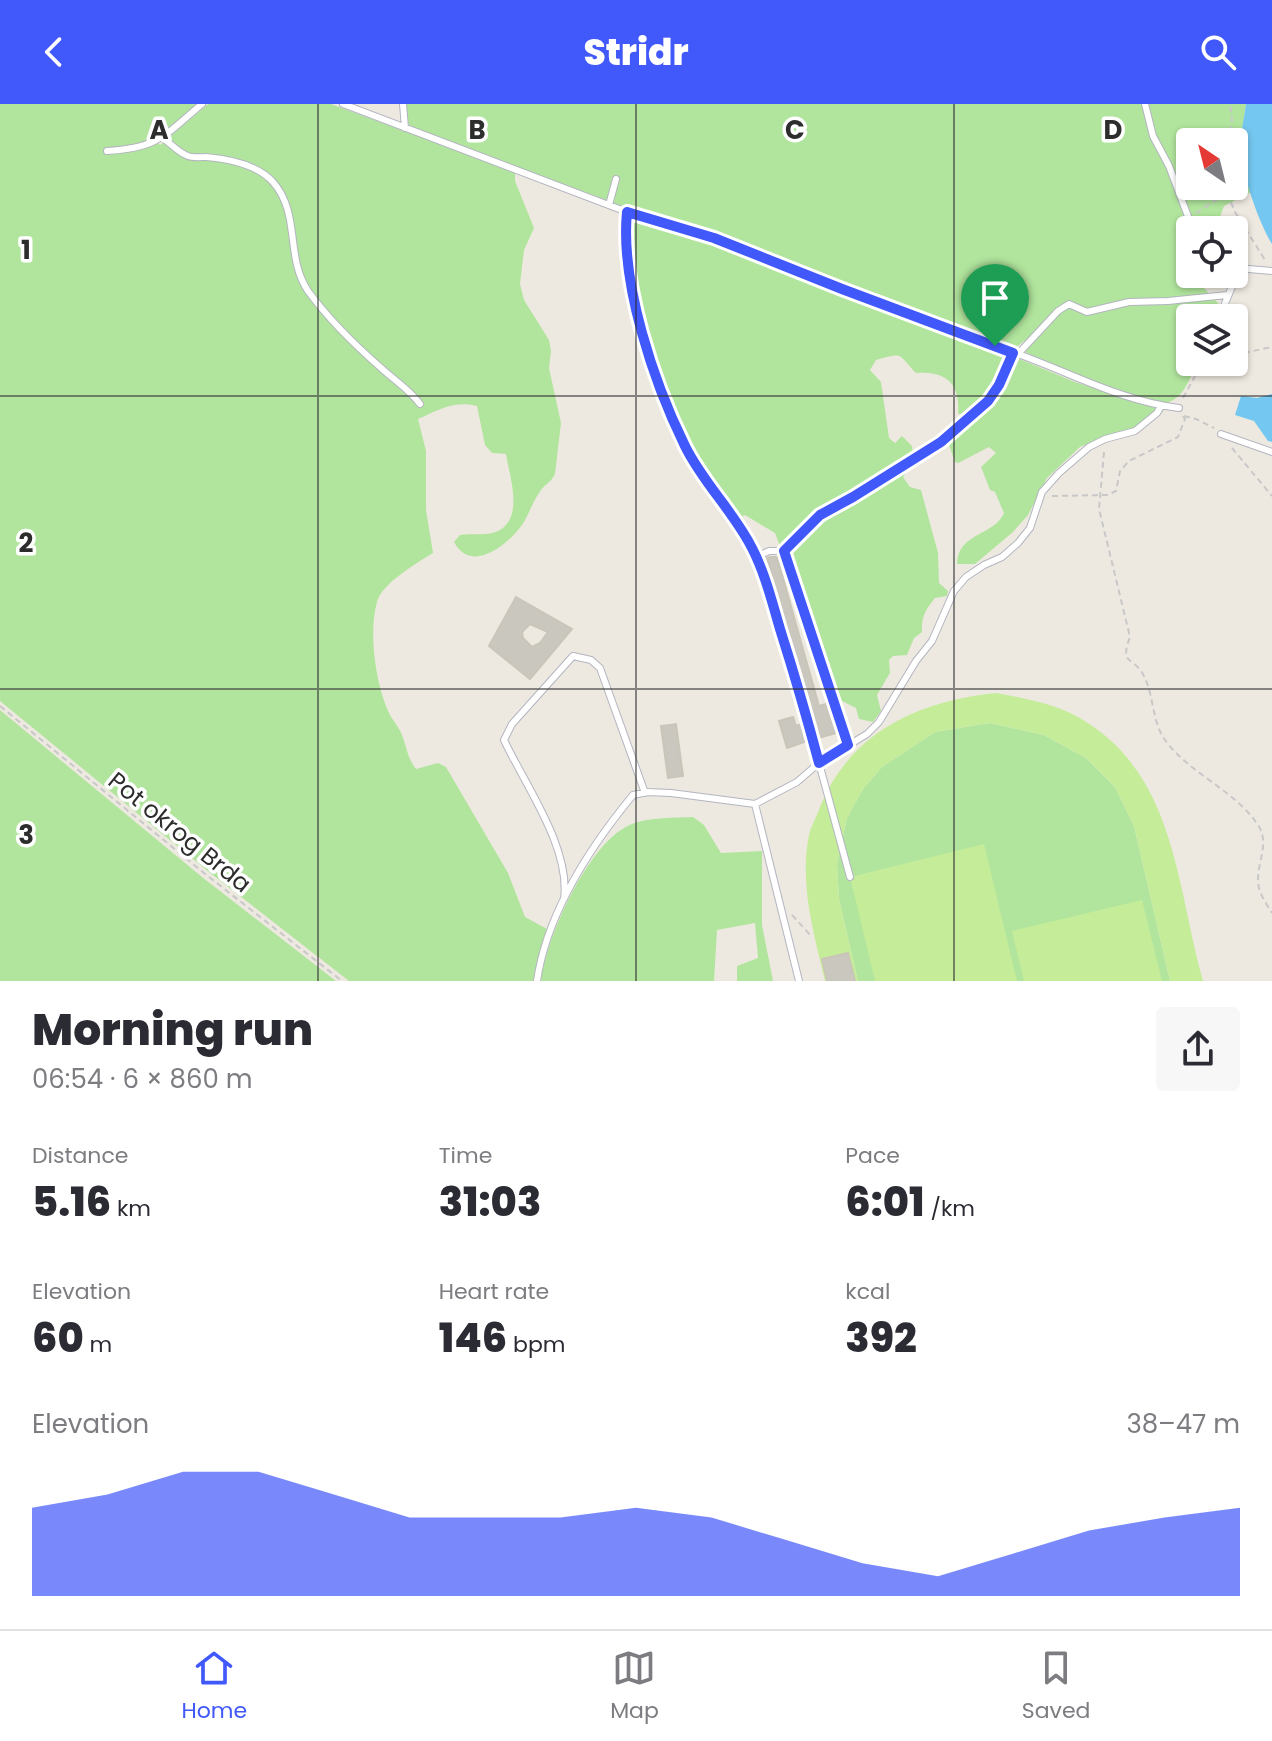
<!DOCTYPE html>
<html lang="en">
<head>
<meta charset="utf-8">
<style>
	body { margin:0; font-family:Poppins,sans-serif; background:#f7f7f7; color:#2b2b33; height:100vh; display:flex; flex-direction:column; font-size:30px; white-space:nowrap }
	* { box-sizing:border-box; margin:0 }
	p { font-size:26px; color:#7c7c81 }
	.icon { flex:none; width:44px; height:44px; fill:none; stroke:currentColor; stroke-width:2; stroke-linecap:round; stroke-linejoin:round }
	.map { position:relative; height:877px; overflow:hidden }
	.details { display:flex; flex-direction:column; background:#fff; flex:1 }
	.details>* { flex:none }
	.needle { width:52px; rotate:325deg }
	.tools { position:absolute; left:1176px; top:24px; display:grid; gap:16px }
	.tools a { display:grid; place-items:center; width:72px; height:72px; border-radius:8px; background:#fff; box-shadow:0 2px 6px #0004; font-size:40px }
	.pin { position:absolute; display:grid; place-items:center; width:68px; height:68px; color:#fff; margin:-82px -34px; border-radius:50% 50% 50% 0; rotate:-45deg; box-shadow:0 0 8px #0007 }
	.pin .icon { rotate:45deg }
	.round { display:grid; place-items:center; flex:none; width:84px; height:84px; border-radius:8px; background:#f7f7f7 }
	.overview { display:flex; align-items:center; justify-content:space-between; height:136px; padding:0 32px }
	h1 { font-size:44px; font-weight:800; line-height:60px }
	.stats { display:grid; grid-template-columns:repeat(3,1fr); gap:12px; height:136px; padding:8px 32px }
	.stats div { display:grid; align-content:center }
	.stats b { font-size:40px; font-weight:800 }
	.stats small { font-size:22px; font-weight:400 }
	.stats p { font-size:22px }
	.chart { height:224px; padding:16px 32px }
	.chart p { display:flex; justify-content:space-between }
	.chart svg { width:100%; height:144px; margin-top:8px; fill:#4158fb; opacity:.7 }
	header { display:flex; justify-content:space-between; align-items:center; height:104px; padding:0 32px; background:#4158fb; color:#fff; font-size:36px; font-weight:800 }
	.menu { display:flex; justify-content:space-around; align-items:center; height:112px; border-top:2px solid #e1e1e2; background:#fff; font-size:22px; color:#7c7c81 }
	.menu a { display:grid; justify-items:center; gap:4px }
	.menu .active { color:#4158fb }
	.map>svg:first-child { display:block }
	.green { fill:#b1e59d; fill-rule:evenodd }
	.pitch { fill:#c4ec99 }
	.water { fill:#74c7f0 }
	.building { fill:#cac7be; stroke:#cac5b9; stroke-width:2; fill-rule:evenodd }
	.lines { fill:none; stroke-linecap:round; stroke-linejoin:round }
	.service-casing { stroke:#b3b5c0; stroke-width:8 }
	.path { stroke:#c8c8c8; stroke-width:2; stroke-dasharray:6 4; stroke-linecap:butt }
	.service { stroke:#fff; stroke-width:6 }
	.route-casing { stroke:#fff; stroke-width:16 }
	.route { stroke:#4158fb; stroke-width:10 }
	.grid { fill:none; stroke:#2d2d2d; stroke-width:2; stroke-opacity:0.55 }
	.labels { text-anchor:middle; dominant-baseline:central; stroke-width:7; stroke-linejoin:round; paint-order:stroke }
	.street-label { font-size:24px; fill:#2d2d2d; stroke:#fff }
	.grid-label { font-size:26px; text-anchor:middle; font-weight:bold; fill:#2d2d2d; stroke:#fff; stroke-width:7; stroke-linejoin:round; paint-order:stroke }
</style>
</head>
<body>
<header><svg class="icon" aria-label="back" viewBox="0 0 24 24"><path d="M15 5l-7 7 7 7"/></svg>Stridr<svg class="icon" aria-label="search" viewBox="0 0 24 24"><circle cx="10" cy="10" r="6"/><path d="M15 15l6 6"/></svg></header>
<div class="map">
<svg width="1272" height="877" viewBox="0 0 1272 877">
	<rect width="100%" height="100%" fill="#eee9e0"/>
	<path class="green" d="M0 0H197L156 36 160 41 208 0H331L515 68V77L534 124 524 146 520 180 524 196 549 236 551 247 549 264 561 319 555 370C551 379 543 381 539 389 533 398 529 409 524 418 510 440 471 471 454 438L460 431C472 429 488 432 498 427 525 414 509 371 506 350L492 349 485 341 477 302C455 296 438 306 418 315L426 347V406L433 449C417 459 382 479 377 498 368 529 376 581 389 609 393 617 399 623 402 631 407 644 407 653 416 665L438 659 446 663 508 769 525 813 547 825 533 877H349L209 768 0 597Z
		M405 0H1246L1241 33V53L1251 88 1224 102 1220 113 1208 126H1190V170H1201L1204 184 1218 199 1212 214H1190V258H1197C1191 272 1185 292 1169 298 1147 305 1047 258 1023 247L1026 239 1024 237 1014 245 998 238 993 212 997 202 981 197 977 206 988 211 991 237 724 134 622 102 411 24 408 19ZM1190 38H1234V82H1190Z
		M635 115 708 136 776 164 1008 251 1009 254C997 281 988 295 965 314L958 309C960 279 946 267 916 269 897 250 905 248 876 256L870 266 881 278 889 334 895 339 902 332 912 342 913 350 853 391 819 408 781 445 775 429 745 411 739 414C716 389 696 359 681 327 666 294 610 142 635 115Z
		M1015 253 1075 278 1164 307 1139 323 1105 332 1080 343 1047 374 1028 411 1013 428 975 460H957C958 428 993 433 1004 409L995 388 990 386 981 363 996 349 989 343 958 359 955 358 948 338 956 328 977 310Z
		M910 357V363L903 373 910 383 921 386 938 449 939 479 948 487 947 492 935 494C926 505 921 513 922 528L914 534 907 551 893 552 889 556 890 569 877 591 881 607 873 618 859 615 856 604 828 590 784 457 815 418Z
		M0 606 202 773 336 877H0Z
		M990 619 1044 631 1086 654 1115 683 1134 722 1170 877H858L839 795 837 760 847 714 863 685 882 663 935 628Z
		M693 713 704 721 721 749 762 747V821L773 877H737V862L758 854 755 819 717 826 714 877H541C546 834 589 736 632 720 650 713 674 714 693 713Z"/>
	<path class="pitch" d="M996 589C1023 594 1053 599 1078 613 1176 668 1176 781 1203 877H1170L1134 722 1115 683 1086 654 1044 631 990 619 935 628 882 663 863 685 847 714 837 760 839 795 858 877H825C814 830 799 780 809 731 811 722 817 712 820 703 851 627 919 597 996 589Z
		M984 740 1017 877H875L850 773Z
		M1142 796 1162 877H1024L1012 827Z"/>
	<path class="water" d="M1246 0H1272V140C1259 119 1244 75 1241 50 1239 33 1244 17 1246 0Z
		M1272 290V338L1268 337 1254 317 1235 311 1241 292 1257 294Z"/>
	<path class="building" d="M770 453H777L819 602 826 600 836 629 818 634 767 454Z
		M516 493 572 525 530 575 489 542ZM530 520 548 528 540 539 532 543 523 534 522 528Z
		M793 613 796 622 802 620 807 637 787 644 779 617Z
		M676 620 683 672 668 674 661 622Z
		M848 849 855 877H827L822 855Z"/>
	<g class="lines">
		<g class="service-casing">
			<path id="service" d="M343 0 627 108 714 134 842 185 1018 250 1058 207 1069 200 1087 208 1129 198 1168 197 1227 191
				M403 0 405 24
				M1145 0 1153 32 1169 62 1189 115 1184 130 1190 144
				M163 34C171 40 179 49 188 52 193 54 200 53 206 53 229 55 257 60 273 78 301 110 285 153 308 187 327 213 356 242 380 263 394 276 409 285 420 300
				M107 47C159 44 165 31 202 0
				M609 101 616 75
				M1237 164 1272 167
				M1219 214 1236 173 1237 164 1234 163
				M1018 250C1071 269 1121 297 1179 304
				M1198 265 1201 258
				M1221 330 1272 348
				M756 453 769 447H784
				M848 641 784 447 820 411 853 393 941 338 988 297 999 281 1013 249
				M755 700 799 877
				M850 773 819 659 867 630 879 618 916 557 932 537 954 487 966 473 984 461 1002 453 1018 439 1030 424 1042 388 1059 369 1089 343 1105 335 1135 327 1157 309 1161 302
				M564 795C571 744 525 681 504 636L512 620 573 552 591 556 600 564 645 689
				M537 877C547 809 590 743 633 691L647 688 671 689 755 700 797 678 819 659C807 612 793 565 778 519 770 494 764 468 752 444 734 408 703 379 685 342 654 279 619 178 627 108"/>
		</g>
		<path class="path" d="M1228 38 1232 16 1230 0
			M1227 89 1235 108 1265 156
			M1196 109 1227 89 1228 82
			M1234 251 1272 243
			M1183 294 1195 272
			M1184 312 1196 315 1214 324
			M1232 344 1272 392
			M1104 348 1099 405 1130 533C1119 562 1134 552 1144 572 1154 592 1152 618 1165 636 1189 669 1232 685 1256 718 1271 738 1258 754 1258 776 1258 789 1266 799 1272 809
			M1052 392 1107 391 1116 387 1120 367 1129 357 1178 333 1185 315 1182 311
			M0 602 204 769 342 877
			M792 811 812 833"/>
		<use href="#service" class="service"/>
	</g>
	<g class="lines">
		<g class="route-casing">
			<path id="route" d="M627 108 714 134 842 185 1013 249 999 281 988 297 941 338 853 393 820 411 784 447 848 641 819 659C807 614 794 569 780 525 772 498 765 469 752 444 734 408 703 379 685 342 654 279 620 179 627 108Z"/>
		</g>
		<use href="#route" class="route"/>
	</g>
	<path class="grid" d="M318 0V877M636 0V877M954 0V877M0 292H1272M0 585H1272"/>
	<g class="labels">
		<g class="street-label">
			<text transform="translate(180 728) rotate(39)">Pot okrog Brda</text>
		</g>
	</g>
	<g class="grid-label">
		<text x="159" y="35">A</text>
		<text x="477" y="35">B</text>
		<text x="795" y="35">C</text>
		<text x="1113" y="35">D</text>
		<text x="26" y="155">1</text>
		<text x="26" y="448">2</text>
		<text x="26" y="740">3</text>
	</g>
</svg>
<div class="tools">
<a><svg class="needle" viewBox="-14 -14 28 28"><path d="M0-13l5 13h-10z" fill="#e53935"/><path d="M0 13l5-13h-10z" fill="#7c7c81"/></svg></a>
<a><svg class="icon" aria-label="locate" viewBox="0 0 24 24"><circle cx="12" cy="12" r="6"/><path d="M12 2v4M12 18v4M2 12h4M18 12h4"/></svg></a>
<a><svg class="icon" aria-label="layers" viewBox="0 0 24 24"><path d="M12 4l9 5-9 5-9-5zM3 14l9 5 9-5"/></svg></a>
</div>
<div class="pin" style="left:995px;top:242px;background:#1e9e55"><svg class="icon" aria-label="arrive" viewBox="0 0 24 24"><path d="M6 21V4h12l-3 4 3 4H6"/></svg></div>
</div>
<section class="details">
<div class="overview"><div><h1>Morning run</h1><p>06:54 · 6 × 860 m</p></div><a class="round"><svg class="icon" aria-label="share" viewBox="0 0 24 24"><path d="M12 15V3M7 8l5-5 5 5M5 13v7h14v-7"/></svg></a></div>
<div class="stats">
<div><p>Distance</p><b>5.16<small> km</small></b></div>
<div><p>Time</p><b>31:03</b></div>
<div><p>Pace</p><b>6:01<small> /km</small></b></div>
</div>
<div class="stats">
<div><p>Elevation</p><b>60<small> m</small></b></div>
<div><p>Heart rate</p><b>146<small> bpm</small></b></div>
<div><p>kcal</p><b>392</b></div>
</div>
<div class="chart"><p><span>Elevation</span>38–47 m</p>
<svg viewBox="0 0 160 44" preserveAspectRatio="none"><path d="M0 44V17L10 13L20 6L30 6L40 13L50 20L60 20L70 20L80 17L90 20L100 27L110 34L120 38L130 31L140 24L150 20L160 17V44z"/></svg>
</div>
</section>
<nav class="menu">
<a class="active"><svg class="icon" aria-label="home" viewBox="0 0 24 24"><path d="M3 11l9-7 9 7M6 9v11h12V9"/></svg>Home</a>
<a><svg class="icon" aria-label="map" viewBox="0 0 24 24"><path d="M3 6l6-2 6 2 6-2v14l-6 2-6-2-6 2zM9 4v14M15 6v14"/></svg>Map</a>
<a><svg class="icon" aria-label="saved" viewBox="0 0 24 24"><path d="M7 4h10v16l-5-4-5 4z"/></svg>Saved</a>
</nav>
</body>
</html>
